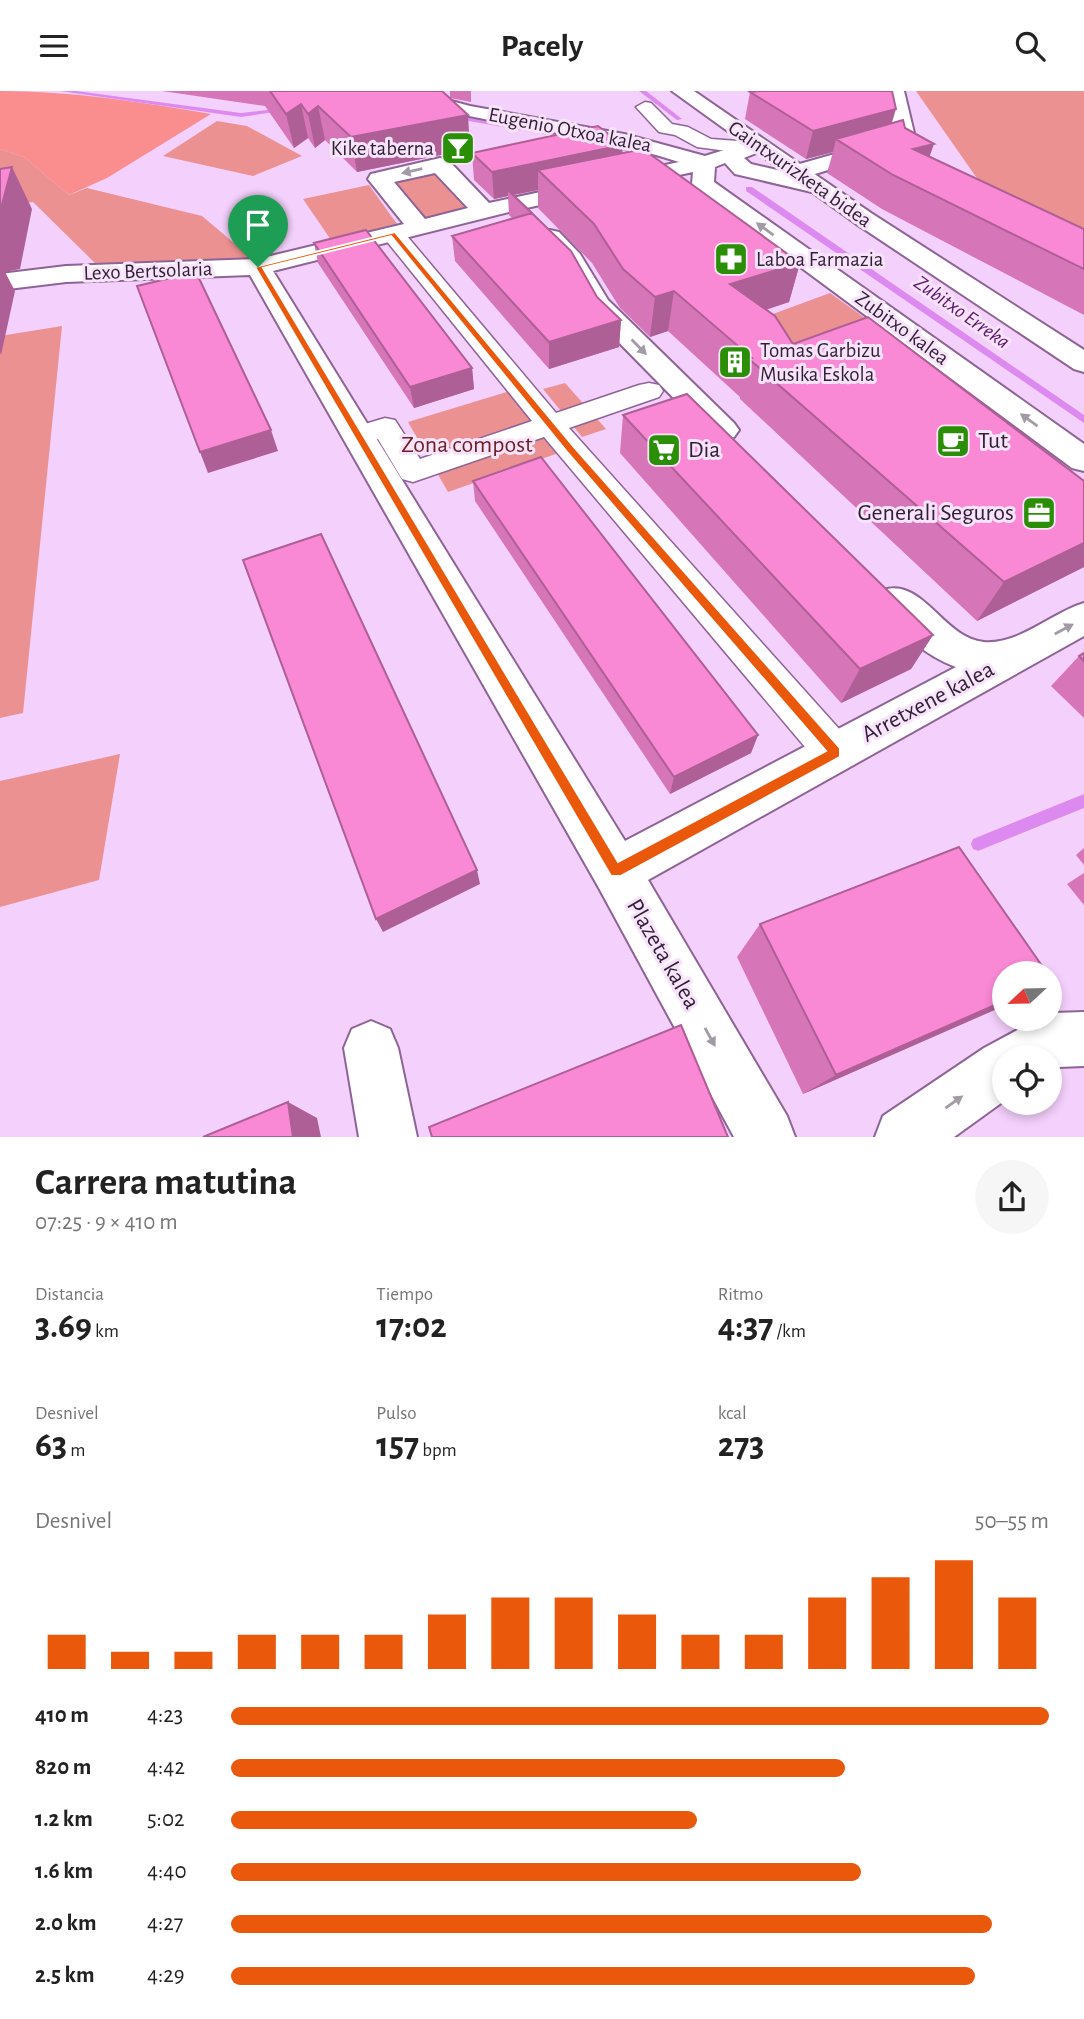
<!DOCTYPE html>
<html lang="es">
<head>
<meta charset="utf-8">
<style>
	body { margin:0; font-family:"Alegreya Sans",sans-serif; background:#f6f6f6; color:#222; height:100vh; display:flex; flex-direction:column; font-size:26px; white-space:nowrap }
	* { box-sizing:border-box; margin:0 }
	p { font-size:23px; color:#767676 }
	.icon { flex:none; width:38px; height:38px; fill:none; stroke:currentColor; stroke-width:2; stroke-linecap:round; stroke-linejoin:round }
	.map { position:relative; height:1046px; overflow:hidden }
	.details { display:flex; flex-direction:column; background:#fff; flex:1 }
	.details>* { flex:none }
	.needle { width:46px; rotate:248deg }
	.buttons { position:absolute; left:992px; top:870px; display:grid; gap:14px }
	.buttons a { display:grid; place-items:center; width:70px; height:70px; border-radius:50%; background:#fff; box-shadow:0 4px 10px #0003; font-size:35px }
	.pin { position:absolute; display:grid; place-items:center; width:60px; height:60px; color:#fff; margin:-72px -30px; border-radius:50% 50% 50% 0; rotate:-45deg; box-shadow:0 0 7px #0007 }
	.pin .icon { rotate:45deg }
	.round { display:grid; place-items:center; flex:none; width:74px; height:74px; border-radius:37px; background:#f6f6f6 }
	.summary { display:flex; align-items:center; justify-content:space-between; height:119px; padding:0 35px }
	h1 { font-size:38px; font-weight:700; line-height:52px }
	.figures { display:grid; grid-template-columns:repeat(3,1fr); gap:10px; height:119px; padding:7px 35px }
	.figures div { display:grid; align-content:center }
	.figures b { font-size:35px; font-weight:700 }
	.figures small { font-size:19px; font-weight:400 }
	.figures p { font-size:19px }
	.chart { height:196px; padding:14px 35px }
	.chart p { display:flex; justify-content:space-between }
	.chart svg { width:100%; height:126px; margin-top:7px; stroke:#ea580c; stroke-width:6 }
	ul { padding:0 35px; list-style:none; font-size:23px }
	li { display:grid; grid-template-columns:112px 84px 1fr; align-items:center; height:52px }
	li i { height:18px; border-radius:9px; background:#ea580c }
	header { display:flex; justify-content:space-between; align-items:center; height:91px; padding:0 35px; background:#fff; font-size:32px; font-weight:700 }
	.map>svg:first-child { display:block }
	.green { fill:#ec9191 }
	.forest { fill:#fa8d8e }
	.lines { fill:none; stroke-linecap:round; stroke-linejoin:round }
	.stream { fill:#dd8af0; fill-rule:evenodd }
	.pedestrian-casing { stroke:#8d6496; stroke-width:3 }
	.minor-casing { stroke:#8d6496; stroke-width:4 }
	.secondary-casing { stroke:#8d6496; stroke-width:4 }
	.pedestrian { fill:#fff; fill-rule:evenodd }
	.minor { fill:#fff; fill-rule:evenodd }
	.secondary { fill:#fff; fill-rule:evenodd }
	.wall { fill:#d675b7 }
	.shaded-wall { fill:#ae5f95 }
	.building { fill:#f988d5; stroke:#ae5f95; stroke-width:2 }
	.oneway { fill:#a29aa4 }
	.route { fill:#ea580c; stroke:#fff; stroke-width:2; fill-rule:evenodd }
	.labels { text-anchor:middle; dominant-baseline:central; stroke-width:6; stroke-linejoin:round; paint-order:stroke }
	.far-street-label { font-size:21px; fill:#301f34; stroke:#f7e4fb }
	.far-poi-label { font-size:21px; fill:#301f34; stroke:#f7e4fb; text-anchor:start }
	.far-water-label { font-size:21px; font-style:italic; fill:#611571; stroke:#f7e4fb }
	.poi-label { font-size:24px; fill:#301f34; stroke:#f7e4fb; text-anchor:start }
	.park-label { font-size:24px; fill:#701d24; stroke:#f7e4fb }
	.street-label { font-size:24px; fill:#301f34; stroke:#f7e4fb }
</style>
</head>
<body>
<header><svg class="icon" aria-label="menu" viewBox="0 0 24 24"><path d="M4 6h16M4 12h16M4 18h16"/></svg>Pacely<svg class="icon" aria-label="search" viewBox="0 0 24 24"><circle cx="10" cy="10" r="6"/><path d="M15 15l6 6"/></svg></header>
<div class="map">
<svg width="1084" height="1046" viewBox="0 0 1084 1046">
	<rect width="100%" height="100%" fill="#f4d0fc"/>
	<path class="green" d="M916 0H1084V144L981 93Z
		M217 30 247 35 302 65 253 85 163 65Z
		M0 58 24 66 69 104 87 97 202 125 253 168 96 173 33 111 0 116Z
		M438 77 476 115 420 128 386 89Z
		M369 94 397 133 331 149 303 108Z
		M830 202 896 249 797 281 743 234Z
		M62 235 23 622 0 627V245Z
		M565 292 606 338 582 346 543 298Z
		M520 297 570 358 448 401 408 331Z
		M120 663 99 789 0 816V690Z"/>
	<path class="forest" d="M0 0C72 0 140 11 211 23L107 87 69 104 24 66 0 58Z"/>
	<g class="lines">
		<path class="stream" d="M60 0H76L241 22 285 17 288 19 241 26Z
			M639 0H646L682 28 677 29Z
			M454 24 571 44 574 46 571 48 452 27Z
			M609 52 651 64 652 65 649 67 607 55V53Z
			M746 96H752L1084 324V332L746 100Z
			M1084 703V717L978 760 973 758 971 753 973 748Z"/>
		<g class="pedestrian-casing">
			<path id="pedestrian" d="M645 11 651 12 672 33 688 36 711 48 738 50 748 60 738 66 727 60 697 56 675 44 659 41 636 16Z
				M393 136 401 138 556 322 639 294 649 292 659 294 663 300 659 306 569 337 849 649 855 662 849 675 835 680 821 675 544 346 413 391 402 388 378 348 358 354 348 352 344 345 348 338 385 327 395 329 420 368 532 330 385 148 382 143 385 138Z"/>
		</g>
		<g class="minor-casing">
			<path id="minor" d="M386 0H414L470 15 624 43 705 65 759 48 769 54 766 58 744 67 751 73 786 81 789 76 891 47 894 42 886 0H904L914 42 907 55 805 86 824 90 827 95 824 100 816 102 735 83 725 72 715 76 714 91 1084 353V380L1072 377 695 98 692 93 693 81 517 119 273 180 625 750 956 576C926 565 892 538 877 509L883 499C923 486 943 547 984 551 1019 554 1051 522 1084 512V545L648 789 787 1025 795 1046H734L599 797 250 184 66 191 0 199V183L66 175 258 168 404 133 368 88 371 83 440 67 448 69 489 112 679 71C584 40 484 35 388 4ZM435 82 468 117 425 128 394 91Z
				M550 139 559 141 580 163 608 209 734 332 739 339 734 346 723 349 712 346 586 218 570 184 538 146 541 141Z
				M1084 921V975L1059 976 1050 981V966H1004V1010L954 1046H875L883 1025 984 957 1034 930 1050 928 1053 922Z
				M371 930 390 938 398 957 417 1046H359L344 957 352 938Z"/>
		</g>
		<g class="secondary-casing">
			<path id="secondary" d="M672 0H694L871 122 1084 259V281L1074 278 855 132Z"/>
		</g>
		<use href="#pedestrian" class="pedestrian"/>
		<use href="#minor" class="minor"/>
		<use href="#secondary" class="secondary"/>
	</g>
	<path class="wall" d="M162 0H442L470 58 357 81 325 49 315 57 308 47 294 57 265 15Z
		M450 0H471V11L450 7Z
		M750 1 892 32 905 37 930 66 1084 138V224L882 118 827 82 833 61 806 68 745 28Z
		M472 62H623L800 172 789 211 766 219 793 253 1084 476 977 530 740 308V306L668 240 650 246 620 217 592 172 538 117V99L513 104 571 160 597 206 621 229 619 256 549 278 455 170 452 145 512 127 509 124 508 105 494 108 474 89Z
		M314 152 472 277 474 298 414 317 318 172Z
		M623 324 933 544 911 578 841 612 620 362Z
		M473 390 758 644 751 662 670 703 475 410Z
		M1084 562V627L1051 595 1079 565Z
		M1084 757V774L1076 764Z
		M1084 782V814L1067 793Z
		M760 833 1004 882V914L803 1003 737 866Z"/>
	<path class="shaded-wall" d="M301 13 308 47 294 57 286 23Z
		M318 15 325 49 315 57 308 23Z
		M896 18 888 45 836 48 833 61 806 68 813 40Z
		M468 24 470 58 357 81 351 46Z
		M934 53 922 87 913 58Z
		M623 54 621 81 538 79V99L513 104 508 99V105L494 108 492 81Z
		M12 76 32 118 20 178 5 181 15 200 1 264 0 261V121Z
		M800 172 789 211 722 233 730 193Z
		M674 200 668 240 650 246 655 206Z
		M621 229 619 256 549 278V251Z
		M472 277 474 298 414 317 410 296Z
		M271 339 278 360 208 382 200 361Z
		M1084 452V476L977 530 1004 491Z
		M933 544 911 578 841 612 860 578Z
		M758 644 751 662 670 703 674 686Z
		M477 779 480 793 383 841 376 828Z
		M1004 910V914L997 918 803 1003 836 984Z
		M288 1011 317 1027 321 1046H293Z"/>
	<path class="building" d="M270 0H442L468 24 351 46 318 15 308 23 301 13 286 23Z
		M759 0H892L896 18 813 40 750 1Z
		M903 29 905 37 934 53 913 58 1084 138V178L893 84 836 48Z
		M598 35 623 54 492 81 472 62Z
		M643 58 800 172 730 193 775 225 793 253 868 226 1084 390V452L1004 491 749 268 752 267 674 200 655 206 623 178 594 133 538 79Z
		M12 76 0 121V78Z
		M508 99 571 160 597 206 621 229 549 251 452 145 532 122Z
		M366 139 472 277 410 296 314 152Z
		M196 181 271 339 200 361 137 195Z
		M687 303 933 544 860 578 623 324Z
		M541 366 758 644 674 686 473 390Z
		M321 443 477 779 376 828 243 469Z
		M1084 562V570L1079 565Z
		M959 756 1047 882H1004V910L836 984 760 833Z
		M681 934 728 1046H432L429 1036Z
		M288 1011 293 1046H203Z"/>
	<defs><path id="oneway-solid" d="M-6-.8H1V-3.2L6.5 0L1 3.2V.8H-6Z" transform="scale(1.75)"/></defs>
	<g class="oneway">
		<use href="#oneway-solid" transform="translate(412 80) rotate(167)"/>
		<use href="#oneway-solid" transform="translate(765 138) rotate(-144)"/>
		<use href="#oneway-solid" transform="translate(639 256) rotate(45)"/>
		<use href="#oneway-solid" transform="translate(1029 329) rotate(-144)"/>
		<use href="#oneway-solid" transform="translate(1064 538) rotate(-28)"/>
		<use href="#oneway-solid" transform="translate(710 946) rotate(61)"/>
		<use href="#oneway-solid" transform="translate(954 1011) rotate(-35)"/>
	</g>
	<path class="route" d="M395 141 574 356 840 657V666L621 785H611L255 176ZM391 145 567 361 826 660 618 771 263 177Z"/>
	<defs>
		<g id="bar-square" transform="scale(1.75)"><rect x="-9" y="-9" width="18" height="18" rx="4" fill="#2a8e07" stroke="#f7e4fb"/><path d="M-6-5H6L.8 .8V4.5H3.5V6h-7V4.5H-.8V.8Z" fill="#fff"/></g>
		<g id="pharmacy-square" transform="scale(1.75)"><rect x="-9" y="-9" width="18" height="18" rx="4" fill="#2a8e07" stroke="#f7e4fb"/><path d="M-2-6h4v4h4v4h-4v4h-4v-4h-4v-4h4Z" fill="#fff"/></g>
		<g id="building-square" transform="scale(1.75)"><rect x="-9" y="-9" width="18" height="18" rx="4" fill="#2a8e07" stroke="#f7e4fb"/><path d="M-4-6H4V6H1V3H-1V6H-4ZM-2.5-4.3h1.7v1.8h-1.7ZM.8-4.3h1.7v1.8H.8ZM-2.5-1h1.7V.8h-1.7ZM.8-1h1.7V.8H.8Z" fill="#fff"/></g>
		<g id="cafe-square" transform="scale(1.75)"><rect x="-9" y="-9" width="18" height="18" rx="4" fill="#2a8e07" stroke="#f7e4fb"/><path d="M-5.5-4.5H6V0H3Q3 3.5 0 3.5H-2.5Q-5.5 3.5-5.5 0ZM3-3.2v2h1.7v-2ZM-6 4.5H4V6H-6Z" fill="#fff"/></g>
		<g id="supermarket-square" transform="scale(1.75)"><rect x="-9" y="-9" width="18" height="18" rx="4" fill="#2a8e07" stroke="#f7e4fb"/><path d="M-6-5.5h2.5l.6 2H6L4.5 2H-2.5L-4.4-4H-6ZM-1.5 3.2a1.3 1.3 0 1 0 .1 0ZM3 3.2a1.3 1.3 0 1 0 .1 0Z" fill="#fff"/></g>
		<g id="office-square" transform="scale(1.75)"><rect x="-9" y="-9" width="18" height="18" rx="4" fill="#2a8e07" stroke="#f7e4fb"/><path d="M-6-3h4V-5.5h4V-3h4V5H-6ZM-1-4.5V-3h2v-1.5ZM-6 0V1H6V0Z" fill="#fff"/></g>
	</defs>
	<g fill-rule="evenodd">
		<use href="#bar-square" x="458" y="57"/>
		<use href="#pharmacy-square" x="731" y="168"/>
		<use href="#building-square" x="735" y="271"/>
		<use href="#cafe-square" x="953" y="350"/>
		<use href="#supermarket-square" x="664" y="359"/>
		<use href="#office-square" x="1039" y="422"/>
	</g>
	<g class="labels">
		<g class="far-street-label">
			<text transform="translate(570 39) rotate(11)">Eugenio Otxoa kalea</text>
			<text transform="translate(800 83) rotate(35)">Gaintxurizketa bidea</text>
			<text transform="translate(148 180) rotate(-2)">Lexo Bertsolaria</text>
			<text transform="translate(902 237) rotate(36)">Zubitxo kalea</text>
		</g>
		<g class="far-poi-label">
			<text x="434" y="57" text-anchor="end">Kike taberna</text>
			<text x="756" y="168">Laboa Farmazia</text>
			<text x="760" y="259">Tomas Garbizu<tspan x="760" dy="24">Musika Eskola</tspan></text>
		</g>
		<g class="far-water-label">
			<text transform="translate(962 221) rotate(35)">Zubitxo Erreka</text>
		</g>
		<g class="poi-label">
			<text x="978" y="350">Tut</text>
			<text x="688" y="359">Dia</text>
			<text x="1014" y="422" text-anchor="end">Generali Seguros</text>
		</g>
		<g class="park-label">
			<text x="467" y="354">Zona compost</text>
		</g>
		<g class="street-label">
			<text transform="translate(928 611) rotate(-28)">Arretxene kalea</text>
			<text transform="translate(663 863) rotate(60)">Plazeta kalea</text>
		</g>
	</g>
</svg>
<div class="buttons">
<a><svg class="needle" viewBox="-14 -14 28 28"><path d="M0-13l5 13h-10z" fill="#e53935"/><path d="M0 13l5-13h-10z" fill="#767676"/></svg></a>
<a><svg class="icon" aria-label="locate" viewBox="0 0 24 24"><circle cx="12" cy="12" r="6"/><path d="M12 2v4M12 18v4M2 12h4M18 12h4"/></svg></a>
</div>
<div class="pin" style="left:258px;top:176px;background:#1e9e55"><svg class="icon" aria-label="arrive" viewBox="0 0 24 24"><path d="M6 21V4h12l-3 4 3 4H6"/></svg></div>
</div>
<section class="details">
<div class="summary"><div><h1>Carrera matutina</h1><p>07:25 · 9 × 410 m</p></div><a class="round"><svg class="icon" aria-label="share" viewBox="0 0 24 24"><path d="M12 15V3M7 8l5-5 5 5M5 13v7h14v-7"/></svg></a></div>
<div class="figures">
<div><p>Distancia</p><b>3.69<small> km</small></b></div>
<div><p>Tiempo</p><b>17:02</b></div>
<div><p>Ritmo</p><b>4:37<small> /km</small></b></div>
</div>
<div class="figures">
<div><p>Desnivel</p><b>63<small> m</small></b></div>
<div><p>Pulso</p><b>157<small> bpm</small></b></div>
<div><p>kcal</p><b>273</b></div>
</div>
<div class="chart"><p><span>Desnivel</span>50–55 m</p>
<svg viewBox="0 0 160 44" preserveAspectRatio="none"><path d="M5 44V32M15 44V38M25 44V38M35 44V32M45 44V32M55 44V32M65 44V25M75 44V19M85 44V19M95 44V25M105 44V32M115 44V32M125 44V19M135 44V12M145 44V6M155 44V19"/></svg>
</div>
<ul>
<li><b>410 m</b>4:23<i style="width:100%"></i></li>
<li><b>820 m</b>4:42<i style="width:75%"></i></li>
<li><b>1.2 km</b>5:02<i style="width:57%"></i></li>
<li><b>1.6 km</b>4:40<i style="width:77%"></i></li>
<li><b>2.0 km</b>4:27<i style="width:93%"></i></li>
<li><b>2.5 km</b>4:29<i style="width:91%"></i></li>
</ul>
</section>
</body>
</html>
